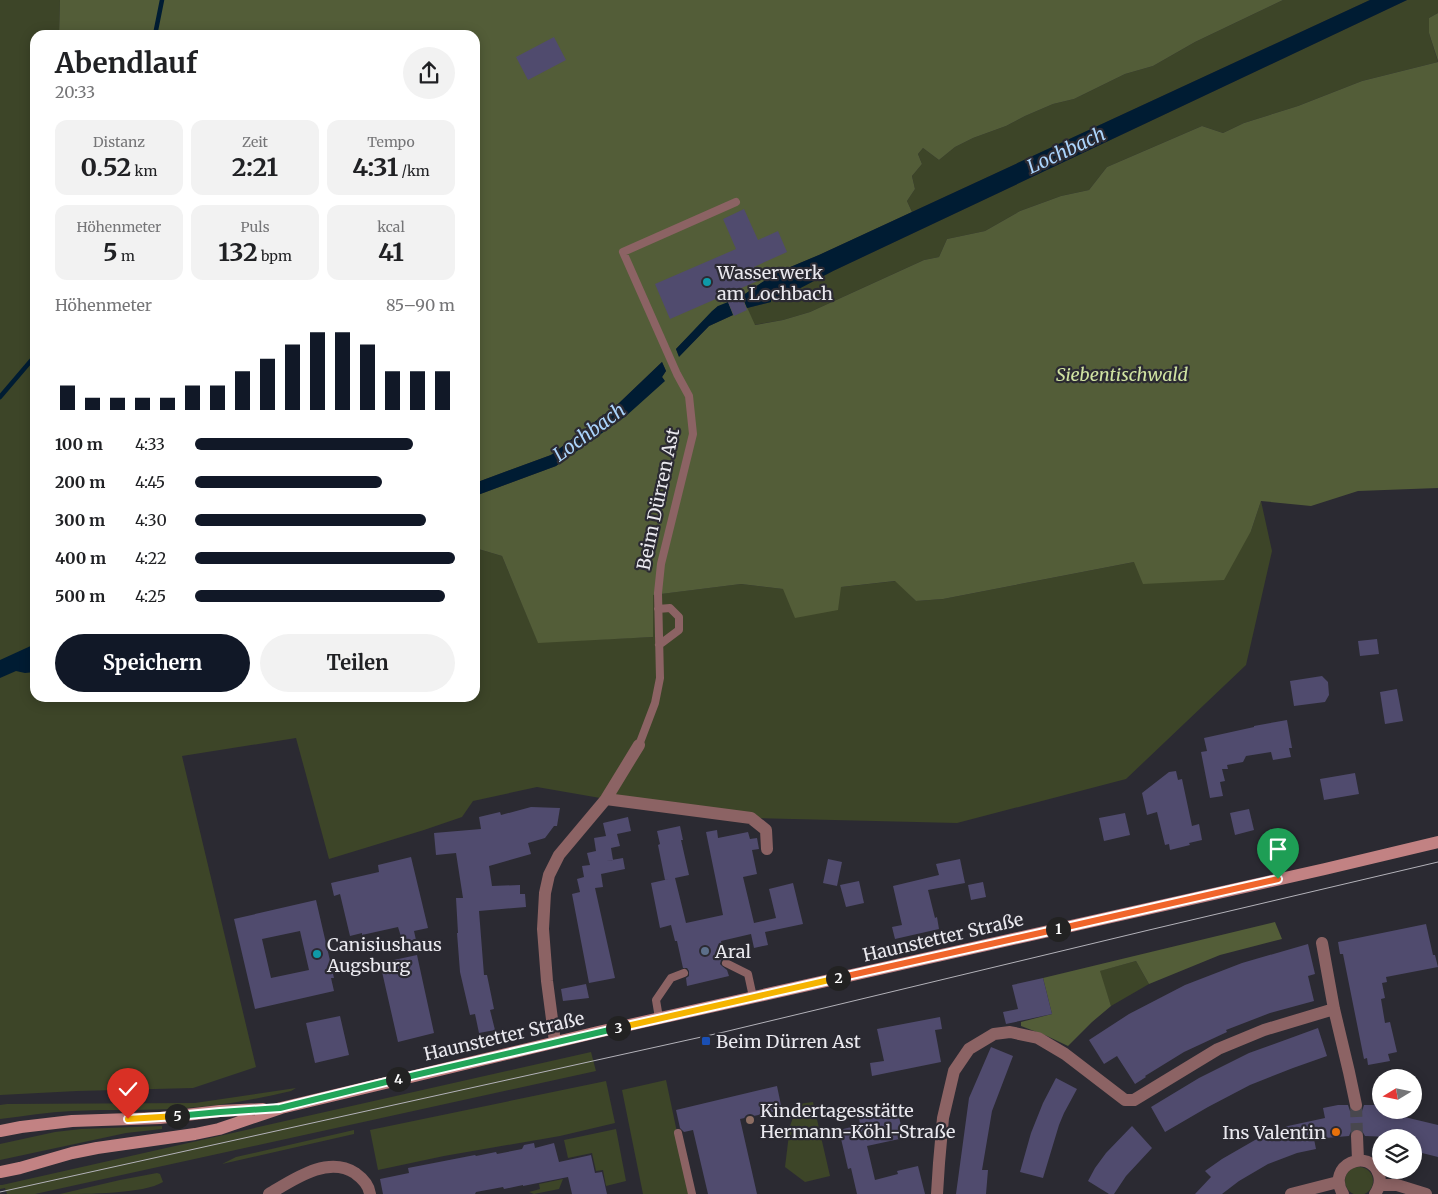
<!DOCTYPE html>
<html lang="de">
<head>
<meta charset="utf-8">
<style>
	body { margin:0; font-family:Merriweather,serif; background:#f2f2f2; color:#202124; height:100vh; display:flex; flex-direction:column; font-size:19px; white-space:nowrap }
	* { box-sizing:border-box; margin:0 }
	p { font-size:16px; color:#757577 }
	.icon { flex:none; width:28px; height:28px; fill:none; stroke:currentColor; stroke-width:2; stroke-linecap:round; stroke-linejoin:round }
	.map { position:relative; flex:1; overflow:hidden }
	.details { position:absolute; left:30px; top:30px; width:450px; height:672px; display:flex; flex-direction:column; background:#fff; border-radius:15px; box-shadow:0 2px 12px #0003 }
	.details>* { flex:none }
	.needle { width:32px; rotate:260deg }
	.buttons { position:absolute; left:1372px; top:1069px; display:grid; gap:10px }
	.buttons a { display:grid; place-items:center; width:50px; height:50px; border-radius:50%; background:#fff; box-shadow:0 2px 12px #0003; font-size:25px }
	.pin { position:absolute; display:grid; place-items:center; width:42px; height:42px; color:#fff; margin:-51px -21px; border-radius:50% 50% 50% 0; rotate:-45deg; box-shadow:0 0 5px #0007 }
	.pin .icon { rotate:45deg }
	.km { position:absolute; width:25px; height:25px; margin:-12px; border-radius:50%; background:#222; color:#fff; font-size:14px; line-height:25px; text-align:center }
	.round { display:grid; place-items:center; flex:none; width:52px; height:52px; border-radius:26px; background:#f2f2f2 }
	.overview { display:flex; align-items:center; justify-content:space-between; height:85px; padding:0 25px }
	h1 { font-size:28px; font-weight:700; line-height:38px }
	.metrics { display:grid; grid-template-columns:repeat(3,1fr); gap:8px; height:85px; padding:5px 25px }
	.metrics div { display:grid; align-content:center; border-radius:12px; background:#f2f2f2; text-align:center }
	.metrics b { font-size:25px; font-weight:700 }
	.metrics small { font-size:14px; font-weight:400 }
	.metrics p { font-size:14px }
	.chart { height:140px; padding:10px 25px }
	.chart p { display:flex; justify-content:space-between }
	.chart svg { width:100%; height:90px; margin-top:5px; stroke:#111827; stroke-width:6 }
	.button { display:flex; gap:10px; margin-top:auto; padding:10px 25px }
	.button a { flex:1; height:58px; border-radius:30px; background:#111827; color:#fff; font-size:20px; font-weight:700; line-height:58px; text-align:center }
	.button a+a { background:#f2f2f2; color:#202124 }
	ul { padding:0 25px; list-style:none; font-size:16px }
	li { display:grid; grid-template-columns:80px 60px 1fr; align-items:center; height:38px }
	li i { height:12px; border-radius:6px; background:#111827 }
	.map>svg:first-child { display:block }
	.green { fill:#3d4528 }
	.forest { fill:#535d38; fill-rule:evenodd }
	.water { fill:#001c33 }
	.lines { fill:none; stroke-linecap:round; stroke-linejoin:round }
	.stream { stroke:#001c33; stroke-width:4.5 }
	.building { fill:#504b6e; fill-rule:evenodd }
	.minor-tunnel { stroke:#48474e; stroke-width:12; stroke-dasharray:12 6; stroke-linecap:butt }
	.service { stroke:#8c6364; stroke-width:8 }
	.minor { stroke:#8c6364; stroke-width:12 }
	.secondary { stroke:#c28283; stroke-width:12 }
	.tram { stroke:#b3b2b9; stroke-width:1 }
	.split-1-casing { stroke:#fff; stroke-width:10 }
	.split-2-casing { stroke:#fff; stroke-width:10 }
	.split-3-casing { stroke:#fff; stroke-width:10 }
	.split-4-casing { stroke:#fff; stroke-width:10 }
	.split-5-casing { stroke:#fff; stroke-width:10 }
	.split-6-casing { stroke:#fff; stroke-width:10 }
	.split-1 { stroke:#f0652b; stroke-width:6 }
	.split-2 { stroke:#f0652b; stroke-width:6 }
	.split-3 { stroke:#f5b400; stroke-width:6 }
	.split-4 { stroke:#22a559; stroke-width:6 }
	.split-5 { stroke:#22a559; stroke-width:6 }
	.split-6 { stroke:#f5b400; stroke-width:6 }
	.culture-dot { fill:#0f9aa8; stroke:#2b2a32; stroke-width:2 }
	.service-dot { fill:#5c6f8a; stroke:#2b2a32; stroke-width:2 }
	.transit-dot { fill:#1a4fb4; stroke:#2b2a32; stroke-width:2 }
	.education-dot { fill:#8d6e63; stroke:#2b2a32; stroke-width:2 }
	.food-dot { fill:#e8710a; stroke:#2b2a32; stroke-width:2 }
	.labels { text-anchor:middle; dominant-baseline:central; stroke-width:4.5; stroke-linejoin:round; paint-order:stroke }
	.poi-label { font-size:18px; fill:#eae9ef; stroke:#2b2a32; text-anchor:start }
	.park-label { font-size:18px; font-style:italic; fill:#d0e3a2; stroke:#2b2a32 }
	.street-label { font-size:18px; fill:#eae9ef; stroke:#2b2a32 }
	.water-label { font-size:19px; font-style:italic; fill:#abd4fc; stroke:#2b2a32 }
</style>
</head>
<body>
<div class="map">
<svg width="1438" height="1194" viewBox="0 0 1438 1194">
	<rect width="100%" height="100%" fill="#2b2a32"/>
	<path class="green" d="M0 0H60L59 35H35V698H475V548L502 556 538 642 653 637 652 595 741 584 783 589 841 587 896 581 916 601 943 599 1134 562 1251 531 1261 501 1272 551 1246 665 1126 779 957 823 751 818 606 799 537 787 473 801 462 817 424 830 329 859 296 738 182 756 256 1067 193 1088 77 1091 0 1095Z
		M1283 0H1370L912 212 907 201 915 189 912 176 922 164 918 154 923 148 939 160 955 147 973 138 1006 126 1025 116 1053 104 1074 99 1125 74 1153 66 1195 42Z
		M1407 0H1438V13L1429 18V33L1438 62 1362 81 1298 106 1244 123 1223 133 1202 126 1107 167 1089 190 1061 196 1020 211 985 231 947 239 939 257 924 260 810 312 783 320 754 325 747 308 771 302V298L787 295 833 271Z
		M1136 961 1149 984 1111 1006 1099 971Z
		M591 1052 596 1071 35 1194H7L5 1188 0 1189V1185H2Z
		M666 1080 690 1194H643L622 1090Z
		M606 1081 615 1123 560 1136 444 1156 378 1170 370 1130Z
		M296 1088 291 1091C256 1099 222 1106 186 1108 148 1111 110 1109 72 1111 48 1112 24 1116 0 1119V1105L7 1104 195 1103Z
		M813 1102 830 1176 805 1182 785 1167 790 1126 798 1104Z
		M162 1126V1129L126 1133 0 1160V1144L55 1132 81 1129Z
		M616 1129 626 1181 606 1186 603 1170 596 1171 592 1153 568 1158 564 1140Z
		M354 1130V1134L222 1164 236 1157Z
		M1345 1181a14 14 0 1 1 28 0a14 14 0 1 1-28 0Z
		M157 1173 160 1174 163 1182C144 1194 86 1194 60 1194L120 1180Z
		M563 1179 559 1189 534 1194 529 1192 540 1189 539 1184Z"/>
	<path class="forest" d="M60 0H1283L1195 42 1153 66 1125 74 1074 99 1053 104 1025 116 1006 126 973 138 955 147 939 160 923 148 918 154 922 164 912 176 915 189 907 201 912 212 819 255 776 273 742 296 755 325 783 320 810 312 924 260 939 257 947 239 985 231 1020 211 1061 196 1089 190 1107 167 1202 126 1223 133 1244 123 1298 106 1362 81 1438 62V488L1358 491 1311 506 1261 501 1251 531 1224 580 1143 584 1134 562 943 599 916 601 895 581 841 587 838 610 795 618 783 589 741 584 653 595V637L538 643 502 556 475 548V496L556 466 664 380 662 377 666 371 662 362 617 405 551 455 475 483V35H59ZM718 306 733 315 709 326 679 356 676 349Z
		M1438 13V61L1429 33V18Z
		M1275 922 1282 939 1220 955 1149 984 1136 961 1100 971 1111 1006 1092 1022 1068 1046 1047 1036 1021 1026V1022L1052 1014 1043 978Z"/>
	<path class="water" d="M1370 0H1407L833 271 787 295 771 298V302L747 308 742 296 776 273 819 255Z
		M728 302 733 315 709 326 679 357 676 349 712 311 718 306Z
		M662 362 666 371 662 377 665 381 626 416 556 466 475 496V483L551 455 617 405Z
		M35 644V672L25 673 16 671 0 678V660Z"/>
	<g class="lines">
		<path class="stream" d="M155 35 162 0
			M0 397 35 356"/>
	</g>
	<path class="building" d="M554 37 566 60 528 80 516 57Z
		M744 209 758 240 778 231 787 252 754 267 760 280 739 289 747 310 734 316 725 295 670 319 655 284 736 249 723 219Z
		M1377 639 1379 654 1360 656 1358 641Z
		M1322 676 1328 682 1329 695 1325 702 1294 706 1290 681Z
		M1397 689 1403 721 1385 724 1380 692Z
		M1287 720 1292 748H1289L1291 757 1273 760 1271 752 1246 756 1243 762 1227 765 1228 769H1222L1225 781 1220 782 1223 796 1210 798 1201 752 1207 751 1204 738 1254 727V726Z
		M1176 771 1178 780 1182 779 1192 826 1199 824 1202 840 1189 843 1190 845 1170 850 1169 844 1165 845 1157 812 1147 815 1142 793 1169 772Z
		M1355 773 1359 794 1324 800 1320 779Z
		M531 807 560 808 557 826H554L545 838 528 843 531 854 489 866 492 886 520 885V894H525L526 907 479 911 484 975H487L494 1009 490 1010 495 1030 479 1033 475 1014 470 1015 460 972 457 933H458L456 898H463L456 853 436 855 434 833 481 829 479 817 500 812 501 815Z
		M1249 809 1254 830 1235 835 1230 813Z
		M1125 813 1130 835 1104 841 1099 818Z
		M628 817 631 831 617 834 620 846 611 848 613 860 606 861 623 858 625 869 601 874 603 887 595 888 615 978 589 983 572 894 580 892 577 879 584 877 582 866 590 865 587 853 596 851 594 838 606 836 603 823Z
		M680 826 683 840H681L689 875 675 878 686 923 723 915 706 832 717 830 718 838 748 832 750 839 757 838 759 849 752 850 757 874 743 877 754 923 776 918 769 889 793 883 803 924 765 932 768 945 754 948 751 934 721 941 724 958 721 960 720 964 722 966 727 970 729 976 687 986 686 978 689 976V971L687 968H683L677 941H675L671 925 660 928 651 883 669 879 665 880 658 845 660 844 657 831Z
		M411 857 428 928 414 931 416 940 403 943 398 927 362 935V933L350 936 340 894 334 896 331 883 379 872 378 865Z
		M828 859 842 862 837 886 823 883Z
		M960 859 965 883 928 890 935 918 937 917 939 929 895 939 892 927 902 925 893 886 939 875 936 864Z
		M859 881 864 903 846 907 840 885Z
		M983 882 986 897 971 900 968 885Z
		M316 900 334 978H331L334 991 255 1009 234 919ZM300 931 309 970 271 978 262 939Z
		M1426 924 1433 955H1435L1438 967 1386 977 1387 982 1382 983 1385 998 1381 999 1385 1023 1390 1022 1397 1052 1388 1054 1390 1061 1368 1065 1367 1058 1364 1059 1343 954H1340L1338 942Z
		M1308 944 1315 974 1308 976 1314 1001 1270 1013 1226 1030 1227 1032 1184 1052 1145 1076 1146 1077 1135 1084 1117 1056 1104 1064 1089 1040 1129 1014 1185 985 1242 963Z
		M417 955 434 1033 398 1042 380 963Z
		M1043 978 1052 1014 1006 1024 1003 1012 1018 1009 1012 985Z
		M586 984 589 998 563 1001 561 989Z
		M340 1016 349 1055 315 1063 306 1023Z
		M940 1017 942 1029 935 1030 941 1062 872 1076 870 1063 884 1061 877 1029Z
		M1318 1028 1327 1056 1293 1068 1250 1085 1208 1107 1165 1132 1151 1107 1199 1078 1249 1053Z
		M991 1047 1013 1056 992 1111 982 1170H988L986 1194H956L969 1098Z
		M1056 1078 1077 1089 1064 1113 1059 1125 1043 1178 1020 1172 1031 1133 1043 1103Z
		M777 1086 782 1110 740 1119 757 1194H708L693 1130 684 1132 680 1128 676 1110Z
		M1338 1105H1348L1350 1111 1357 1113 1362 1111 1364 1105H1381V1110H1392V1114L1438 1125V1157L1414 1151V1138L1365 1136 1361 1129 1356 1128 1352 1129 1349 1136 1314 1139 1316 1149 1297 1153 1268 1164 1239 1181 1222 1194H1195L1211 1177 1205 1171 1222 1159 1255 1140 1288 1126 1325 1118 1323 1108Z
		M879 1113 880 1117 898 1113 904 1138 867 1146 875 1180 898 1174 897 1171 918 1166 925 1194H857L851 1168 848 1169 839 1130 860 1125 859 1118Z
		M1132 1126 1152 1148 1126 1176 1114 1194H1109L1088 1181 1095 1168 1106 1153Z
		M534 1143 535 1148 554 1143 559 1162 591 1155 595 1173 602 1172 607 1194H572L568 1177 523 1186V1185L504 1189 503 1187 476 1192 475 1194H383L380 1179 409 1173 408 1168 475 1155 476 1156 496 1152 497 1154 522 1149 524 1145Z"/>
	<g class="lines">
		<path class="minor-tunnel" d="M1356 1105 1357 1136"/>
		<path class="service" d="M658 609 670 608 679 617V630L659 645
			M639 745 655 703 660 678 658 593 661 564 693 434 689 396 677 374 623 252 736 202
			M726 963 748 974 753 997
			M659 1018 656 1000 671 978 684 973
			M678 1133 692 1194"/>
		<path class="minor" d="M606 799 751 818 766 830 767 849
			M1322 943 1334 1009 1349 1072 1356 1105
			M555 1042 547 981 543 929 545 893 549 875 559 855 606 799 639 745
			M1357 1136 1358 1160
			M1380 1185H1397L1426 1194
			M269 1194C293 1180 327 1155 355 1173 362 1178 369 1185 370 1194
			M937 1194 939 1163 943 1118 954 1071 969 1049 994 1034 1010 1032 1038 1038 1065 1054 1125 1100H1134L1218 1049 1264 1030 1334 1009
			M1291 1194 1338 1182
			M1343 1194C1325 1165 1370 1146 1379 1175 1381 1182 1379 1188 1375 1194"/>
		<path class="secondary" d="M0 1131 21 1127 72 1121 160 1118 220 1111 263 1109
			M0 1172 20 1168 72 1153 97 1148 195 1134 219 1129 281 1108 598 1032 1325 869 1438 842"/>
		<path class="tram" d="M0 1192 724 1032 1149 930 1438 862"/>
	</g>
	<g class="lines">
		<g class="split-1-casing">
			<path id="split-1" d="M1058 929 1278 879"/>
		</g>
		<g class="split-2-casing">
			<path id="split-2" d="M838 978 1058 929"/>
		</g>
		<g class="split-3-casing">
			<path id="split-3" d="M618 1028 838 978"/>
		</g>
		<g class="split-4-casing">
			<path id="split-4" d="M398 1079 618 1028"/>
		</g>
		<g class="split-5-casing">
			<path id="split-5" d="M177 1116 220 1112 280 1108 398 1079"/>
		</g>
		<g class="split-6-casing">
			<path id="split-6" d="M128 1119 177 1116"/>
		</g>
		<use href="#split-1" class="split-1"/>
		<use href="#split-2" class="split-2"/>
		<use href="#split-3" class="split-3"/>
		<use href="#split-4" class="split-4"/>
		<use href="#split-5" class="split-5"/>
		<use href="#split-6" class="split-6"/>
	</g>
	<g class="culture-dot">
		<circle cx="707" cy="282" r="5"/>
		<circle cx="317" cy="954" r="5"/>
	</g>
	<circle class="service-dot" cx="705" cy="951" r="5"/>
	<rect class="transit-dot" x="701" y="1036" width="10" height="10" rx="2.5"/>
	<circle class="education-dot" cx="750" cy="1120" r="5"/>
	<circle class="food-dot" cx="1336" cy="1132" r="5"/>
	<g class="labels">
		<g class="poi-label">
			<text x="717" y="272">Wasserwerk<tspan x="717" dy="21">am Lochbach</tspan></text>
			<text x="327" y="944">Canisiushaus<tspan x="327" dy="21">Augsburg</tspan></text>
			<text x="715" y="951">Aral</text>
			<text x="716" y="1041">Beim Dürren Ast</text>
			<text x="760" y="1110">Kindertagesstätte<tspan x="760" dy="21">Hermann-Köhl-Straße</tspan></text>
			<text x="1326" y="1132" text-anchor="end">Ins Valentin</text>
		</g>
		<g class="park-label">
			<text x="1122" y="374">Siebentischwald</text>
		</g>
		<g class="street-label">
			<text transform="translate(658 499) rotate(-78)">Beim Dürren Ast</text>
			<text transform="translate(943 937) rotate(-13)">Haunstetter Straße</text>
			<text transform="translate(504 1036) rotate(-13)">Haunstetter Straße</text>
		</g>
		<g class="water-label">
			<text transform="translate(1066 150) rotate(-25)">Lochbach</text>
			<text transform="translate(589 432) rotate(-36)">Lochbach</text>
		</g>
	</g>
</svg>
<div class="buttons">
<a><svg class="needle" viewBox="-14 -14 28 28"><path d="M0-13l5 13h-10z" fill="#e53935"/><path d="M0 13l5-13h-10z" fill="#757577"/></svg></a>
<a><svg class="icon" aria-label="layers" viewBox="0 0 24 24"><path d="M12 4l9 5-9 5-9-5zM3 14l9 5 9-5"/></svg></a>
</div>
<div class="pin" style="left:1278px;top:879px;background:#1e9e55"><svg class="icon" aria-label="arrive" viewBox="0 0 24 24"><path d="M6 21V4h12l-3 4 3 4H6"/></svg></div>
<div class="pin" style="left:128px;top:1119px;background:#d93025"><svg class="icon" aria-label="check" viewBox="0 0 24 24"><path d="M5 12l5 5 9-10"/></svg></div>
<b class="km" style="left:1058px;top:929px">1</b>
<b class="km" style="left:838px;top:978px">2</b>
<b class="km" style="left:618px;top:1028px">3</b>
<b class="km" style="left:398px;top:1079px">4</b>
<b class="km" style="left:177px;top:1116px">5</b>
<section class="details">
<div class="overview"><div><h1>Abendlauf</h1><p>20:33</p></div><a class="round"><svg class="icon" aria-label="share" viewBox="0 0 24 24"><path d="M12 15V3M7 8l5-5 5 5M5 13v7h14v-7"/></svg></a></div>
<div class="metrics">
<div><p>Distanz</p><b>0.52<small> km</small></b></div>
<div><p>Zeit</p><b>2:21</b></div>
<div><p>Tempo</p><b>4:31<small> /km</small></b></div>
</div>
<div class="metrics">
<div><p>Höhenmeter</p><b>5<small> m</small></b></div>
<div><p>Puls</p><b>132<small> bpm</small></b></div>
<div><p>kcal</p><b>41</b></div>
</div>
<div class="chart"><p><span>Höhenmeter</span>85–90 m</p>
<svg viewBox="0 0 160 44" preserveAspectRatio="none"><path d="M5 44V32M15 44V38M25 44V38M35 44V38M45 44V38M55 44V32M65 44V32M75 44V25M85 44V19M95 44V12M105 44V6M115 44V6M125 44V12M135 44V25M145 44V25M155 44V25"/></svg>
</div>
<ul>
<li><b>100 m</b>4:33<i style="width:84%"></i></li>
<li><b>200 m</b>4:45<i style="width:72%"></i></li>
<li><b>300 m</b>4:30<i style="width:89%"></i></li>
<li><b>400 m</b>4:22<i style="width:100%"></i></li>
<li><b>500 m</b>4:25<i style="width:96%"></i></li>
</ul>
<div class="button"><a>Speichern</a><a>Teilen</a></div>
</section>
</div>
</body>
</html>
